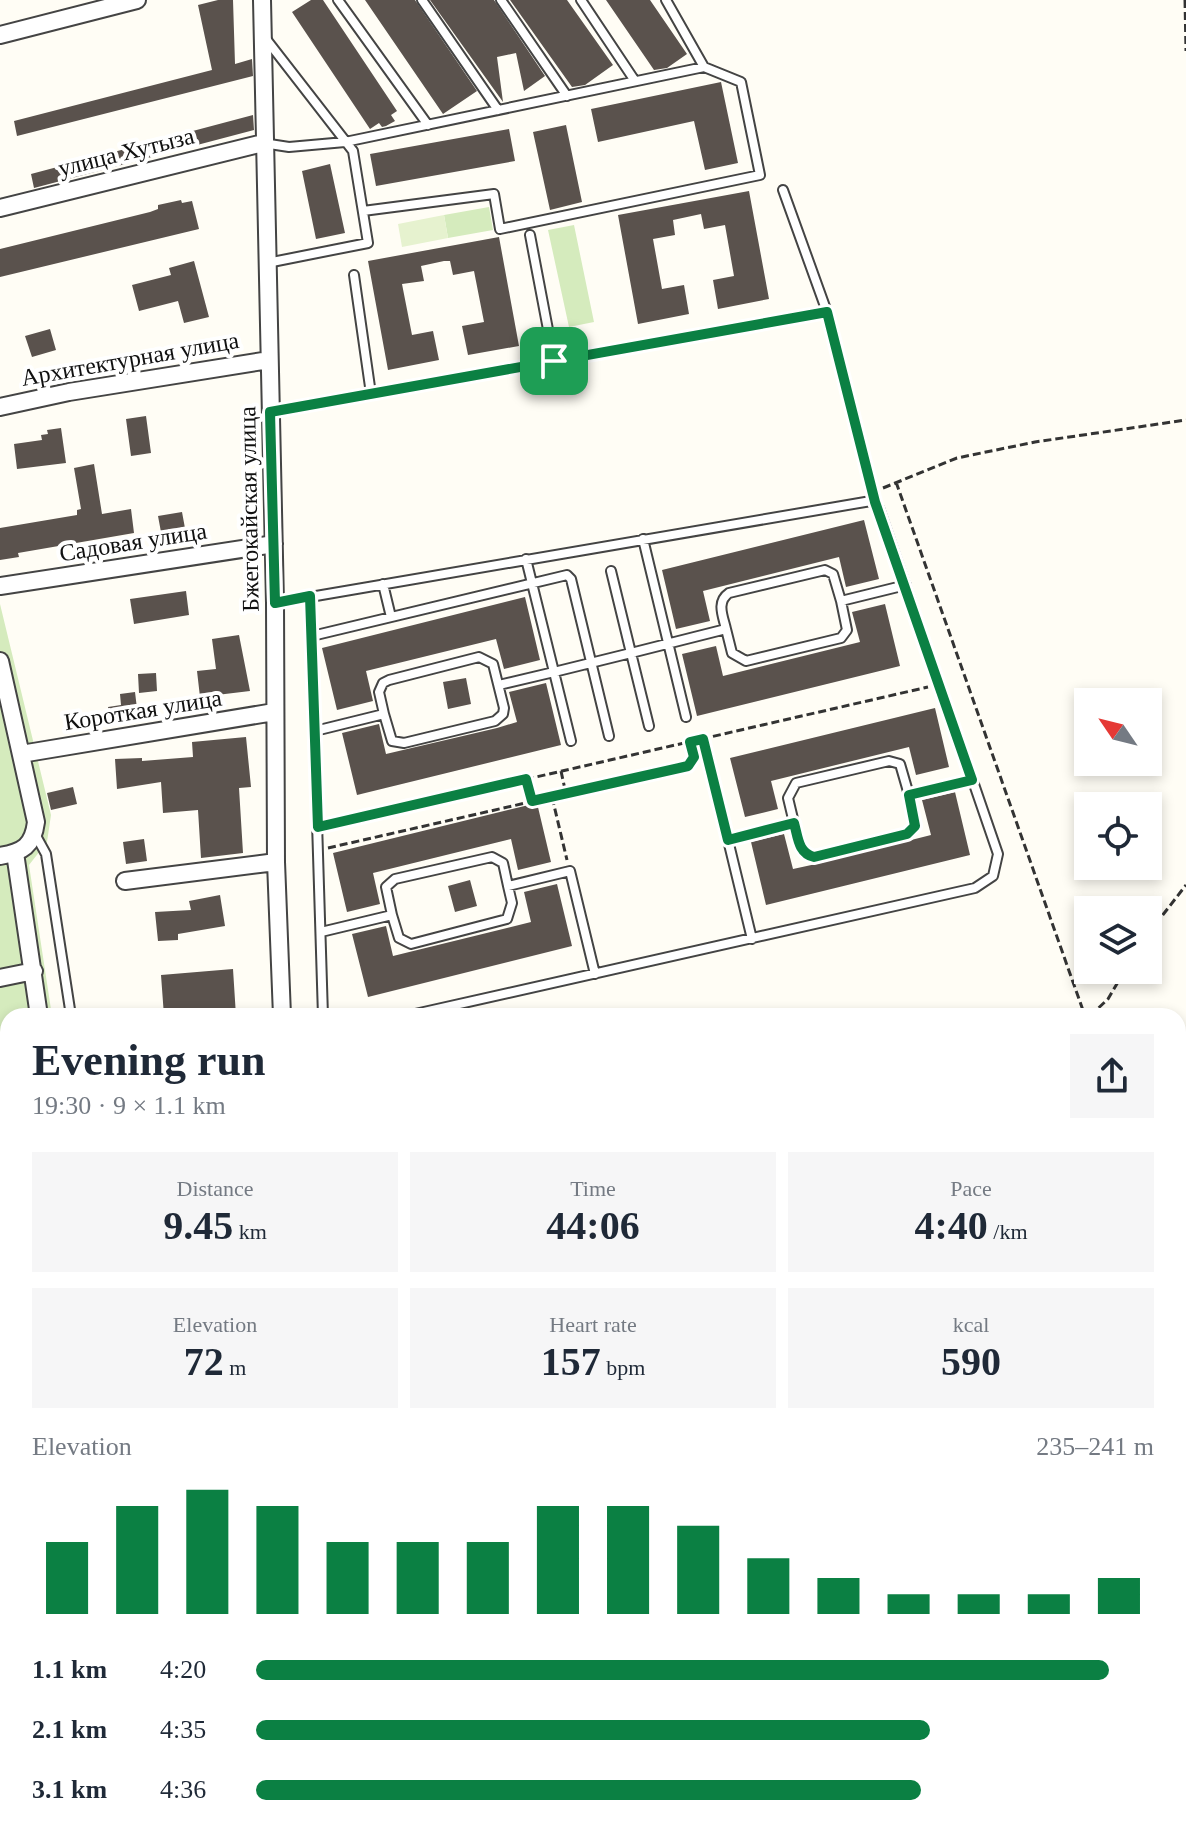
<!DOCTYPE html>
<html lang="en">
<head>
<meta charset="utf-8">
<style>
	body { margin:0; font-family:"Times New Roman",serif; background:#f6f6f7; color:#1f2937; height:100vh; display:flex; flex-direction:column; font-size:30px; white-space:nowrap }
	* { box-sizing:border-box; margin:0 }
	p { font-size:26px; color:#747a83 }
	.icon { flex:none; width:44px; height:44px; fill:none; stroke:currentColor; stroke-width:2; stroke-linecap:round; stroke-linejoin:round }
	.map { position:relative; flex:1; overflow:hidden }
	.side { position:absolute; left:0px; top:1008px; width:1186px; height:828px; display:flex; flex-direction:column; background:#fff; border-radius:24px 24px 0 0; box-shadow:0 4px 12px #0003 }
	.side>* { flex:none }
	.needle { width:52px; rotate:305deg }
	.controls { position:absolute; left:1074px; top:688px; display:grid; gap:16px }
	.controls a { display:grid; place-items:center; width:88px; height:88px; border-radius:0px; background:#fff; box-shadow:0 4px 12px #0003; font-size:40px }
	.pin { position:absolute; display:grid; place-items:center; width:68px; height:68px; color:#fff; margin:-34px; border-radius:16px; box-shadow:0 4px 12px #0006 }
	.round { display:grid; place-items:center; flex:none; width:84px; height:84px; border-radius:0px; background:#f6f6f7 }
	.overview { display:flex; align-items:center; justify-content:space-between; height:136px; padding:0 32px }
	h1 { font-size:44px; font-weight:700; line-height:60px }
	.metrics { display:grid; grid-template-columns:repeat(3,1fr); gap:12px; height:136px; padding:8px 32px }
	.metrics div { display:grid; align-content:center; border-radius:0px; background:#f6f6f7; text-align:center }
	.metrics b { font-size:40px; font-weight:700 }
	.metrics small { font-size:22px; font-weight:400 }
	.metrics p { font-size:22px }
	.chart { height:224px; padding:16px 32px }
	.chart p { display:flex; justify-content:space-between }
	.chart svg { width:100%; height:144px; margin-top:8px; stroke:#0b8043; stroke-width:6 }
	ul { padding:0 32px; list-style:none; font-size:26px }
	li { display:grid; grid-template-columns:128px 96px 1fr; align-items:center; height:60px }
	li i { height:20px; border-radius:10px; background:#0b8043 }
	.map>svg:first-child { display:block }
	.green { fill:#d5ebbd }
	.pitch { fill:#e6f2cf }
	.building { fill:#5a524d }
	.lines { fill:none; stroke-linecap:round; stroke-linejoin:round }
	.service-casing { stroke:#444; stroke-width:12 }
	.minor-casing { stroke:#444; stroke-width:20 }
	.path { stroke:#333; stroke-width:3; stroke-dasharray:8 4; stroke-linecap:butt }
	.service { stroke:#fff; stroke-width:8 }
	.minor { stroke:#fff; stroke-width:16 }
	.route-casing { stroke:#fff; stroke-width:16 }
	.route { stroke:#0b8043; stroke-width:10 }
	.labels { text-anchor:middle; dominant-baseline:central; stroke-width:8; stroke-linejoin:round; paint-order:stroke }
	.street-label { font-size:24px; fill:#111; stroke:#fff }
</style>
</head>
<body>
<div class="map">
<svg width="1186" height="1836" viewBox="0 0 1186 1836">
	<rect width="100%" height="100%" fill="#fffdf5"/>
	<path class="green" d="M489 207 493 230 448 238 444 215Z
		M574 225 594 322 569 327 548 230Z
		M0 604 51 815 47 842 29 865 52 1016H8V1828H182L184 1836H0Z"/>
	<path class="pitch" d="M444 215 448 238 402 247 398 224Z"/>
	<path class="building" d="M218 0H233L235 64 252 59 253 76 17 136 14 121 212 70 198 5Z
		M311 0H323L397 111 391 115 395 121 386 126 382 127 379 123 370 129 292 12Z
		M365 0H415L477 91 443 114Z
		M430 0H494L545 76 524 91 516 53 497 57 503 102Z
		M510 0H567L613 65 585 85 572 87Z
		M606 0H650L687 54 667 68 654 70Z
		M721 82 738 163 705 170 694 121 598 142 591 109Z
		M253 115 254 130 34 188 31 174Z
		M566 125 582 202 550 210 533 132Z
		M509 129 515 161 376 186 370 154Z
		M330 164 345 233 316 239 302 171Z
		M749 191 769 299 718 309 713 280 734 276 725 225 704 229 701 214 673 220 675 235 653 239 662 289 684 285 689 314 638 324 618 215Z
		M181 200 182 203 192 201 199 229 0 277V249L150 212 158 209V205Z
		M499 237 519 346 468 355 462 326 484 322 474 271 453 275 450 261H444L421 266 424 281 402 284 412 335 433 331 439 360 388 370 368 261Z
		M194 261 209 317 184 323 178 301 139 311 132 285 171 275 169 268Z
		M50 329 56 350 32 357 25 336Z
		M146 416 151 453 131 456 126 419Z
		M61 428 66 463 17 469 14 444 42 440 41 435 48 434 47 430Z
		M94 464 102 514 131 509 134 533 18 553 19 557 0 560V528L77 515V510L81 509 74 468Z
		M182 512 187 539 163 543 158 516Z
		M864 520 879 579 846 587 839 557 703 591 710 621 676 629 662 570Z
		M186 591 189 615 134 624 130 599Z
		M525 597 540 660 504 669 496 639 366 671 373 701 337 710 322 648Z
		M885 604 900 666 697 716 682 654 716 646 723 676 860 642 852 612Z
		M239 635 250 691 200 697 197 671 216 669 212 639Z
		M156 673 157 691 139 693 138 674Z
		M466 678 471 704 448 709 443 682Z
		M546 683 561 745 357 795 342 733 379 724 386 754 497 728 517 722 509 692Z
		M135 692 138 717 110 720 108 707 121 705 120 694Z
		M935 708 949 767 916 775 909 747 771 781 778 809 745 817 730 758Z
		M246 737 251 787 239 788 243 853 201 858 198 810 163 813 161 782 117 789 115 759 142 758V761L193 757 192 742Z
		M73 787 77 804 51 810 47 793Z
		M955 792 970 855 766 905 751 842 784 834 793 869 816 864 931 835 922 800Z
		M537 803 551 862 518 870 511 839 373 873 380 904 347 912 333 853Z
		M144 839 147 861 126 864 123 842Z
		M470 880 477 906 455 912 448 886Z
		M557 884 572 946 368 997 352 934 386 926 393 956 531 922 524 892Z
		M220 895 225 926 178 934V940L158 941 155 912 191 910 189 901Z
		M233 969 236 1016H164L161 975Z"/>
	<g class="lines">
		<g class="service-casing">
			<path id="service" d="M338 0 428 125
				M422 0 498 110
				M501 0 567 96
				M581 0 635 81
				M266 39 353 151 368 243 267 263
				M263 143 289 147 345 142 704 67 666 0
				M783 190 827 312
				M363 211 494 194 500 229 760 175 741 82 704 67
				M530 235 554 361
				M354 275 371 394
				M271 412 827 312 875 502
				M643 539 686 717
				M383 584 391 617
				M310 596 323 1016
				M275 603 871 501 879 508 998 854 993 876 975 888 406 1016
				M726 629 732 653 746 661 841 638 847 630 841 601
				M312 636 567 575 571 579 609 736
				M499 685 554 672 526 559
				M649 726 631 653 726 629C723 616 716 602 729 593L825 570 833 574 841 601 906 585
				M315 731 384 714 379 692 383 683 389 680 479 657 493 664 504 708 503 714 495 721 404 743 392 741 384 714
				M571 741 554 672 631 653 611 571
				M794 823C798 838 798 853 814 857L907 834 915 826 909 795
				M35 834 46 854 71 1016
				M392 915 399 938 411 944 507 919 512 903 508 886
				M321 932 392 915 386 887 395 879 492 857 503 863 508 886 570 871 595 974
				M752 939 728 840 794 823 788 798 796 783 889 761 900 764 909 795 972 780
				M1178 1755 1186 1753
				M1178 1804 1186 1803
				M862 1828 863 1836
				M917 1828 918 1836
				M967 1828 969 1836
				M1037 1828 1038 1836
				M1090 1828 1092 1836
				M1150 1828 1152 1836
				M783 1836 821 1828
				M975 1836 1010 1828"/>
		</g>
		<g class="minor-casing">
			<path id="minor" d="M262 0 275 603 276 862 282 1016
				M0 35 137 0
				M0 208 263 143
				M0 407 69 392 269 360
				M0 586 274 544
				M0 661 36 822C33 846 23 852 0 856
				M21 754 274 712
				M15 853 39 1016
				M125 881 276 862
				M0 978 34 971
				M0 1097 8 1096
				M0 1197 8 1195
				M0 1326 8 1325
				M0 1464 8 1462
				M0 1638 8 1637
				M0 1817 8 1815
				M200 1828 202 1836
				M294 1828 295 1836"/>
		</g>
		<path class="path" d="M1185 0 1186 51
			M896 482 1085 1016
			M883 488 957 458 1035 442 1186 420
			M703 739 725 828
			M561 771 566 794
			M526 779 532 801
			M552 797 567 860
			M327 825 928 687
			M328 848 688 766 694 757 690 742
			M1148 934 1186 885
			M1090 1016 1108 999 1125 970
			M1178 1266 1186 1289"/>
		<use href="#service" class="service"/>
		<use href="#minor" class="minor"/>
	</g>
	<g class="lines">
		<g class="route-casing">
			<path id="route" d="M827 312 875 502 972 780 909 795 915 826 907 834 814 857C798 853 798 837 794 823L728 840 703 739 690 742 694 757 688 766 532 801 526 779 318 827 310 596 275 603 270 412Z"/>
		</g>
		<use href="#route" class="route"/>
	</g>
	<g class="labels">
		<g class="street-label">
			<text transform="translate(126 152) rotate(-14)">улица Хутыза</text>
			<text transform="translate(130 359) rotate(-10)">Архитектурная улица</text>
			<text transform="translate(249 509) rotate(-91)">Бжегокайская улица</text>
			<text transform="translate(133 542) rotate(-9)">Садовая улица</text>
			<text transform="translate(143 710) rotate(-9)">Короткая улица</text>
		</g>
	</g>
</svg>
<div class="controls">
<a><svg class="needle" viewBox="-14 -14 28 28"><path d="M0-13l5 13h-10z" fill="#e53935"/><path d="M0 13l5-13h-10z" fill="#747a83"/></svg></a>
<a><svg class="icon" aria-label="locate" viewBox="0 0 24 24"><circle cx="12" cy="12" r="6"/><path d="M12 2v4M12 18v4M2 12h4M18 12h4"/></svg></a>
<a><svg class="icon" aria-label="layers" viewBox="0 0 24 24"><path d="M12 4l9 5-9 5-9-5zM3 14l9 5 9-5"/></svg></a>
</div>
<div class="pin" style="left:554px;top:361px;background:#1e9e55"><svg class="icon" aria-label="arrive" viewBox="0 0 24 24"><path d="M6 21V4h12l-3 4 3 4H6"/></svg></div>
<section class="side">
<div class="overview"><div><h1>Evening run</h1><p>19:30 · 9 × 1.1 km</p></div><a class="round"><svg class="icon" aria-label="share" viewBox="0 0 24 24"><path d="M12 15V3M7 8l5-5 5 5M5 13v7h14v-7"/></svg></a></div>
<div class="metrics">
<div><p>Distance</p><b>9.45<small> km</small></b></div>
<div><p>Time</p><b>44:06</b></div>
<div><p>Pace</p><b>4:40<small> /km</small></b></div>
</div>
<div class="metrics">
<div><p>Elevation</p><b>72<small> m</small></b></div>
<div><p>Heart rate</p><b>157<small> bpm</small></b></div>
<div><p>kcal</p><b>590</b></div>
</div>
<div class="chart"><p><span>Elevation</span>235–241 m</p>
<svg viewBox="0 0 160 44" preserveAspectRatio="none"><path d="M5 44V22M15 44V11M25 44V6M35 44V11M45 44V22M55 44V22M65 44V22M75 44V11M85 44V11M95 44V17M105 44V27M115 44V33M125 44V38M135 44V38M145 44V38M155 44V33"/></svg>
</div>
<ul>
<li><b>1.1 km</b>4:20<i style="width:95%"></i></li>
<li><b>2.1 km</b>4:35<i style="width:75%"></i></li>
<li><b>3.1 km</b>4:36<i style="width:74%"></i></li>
</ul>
</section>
</div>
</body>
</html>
